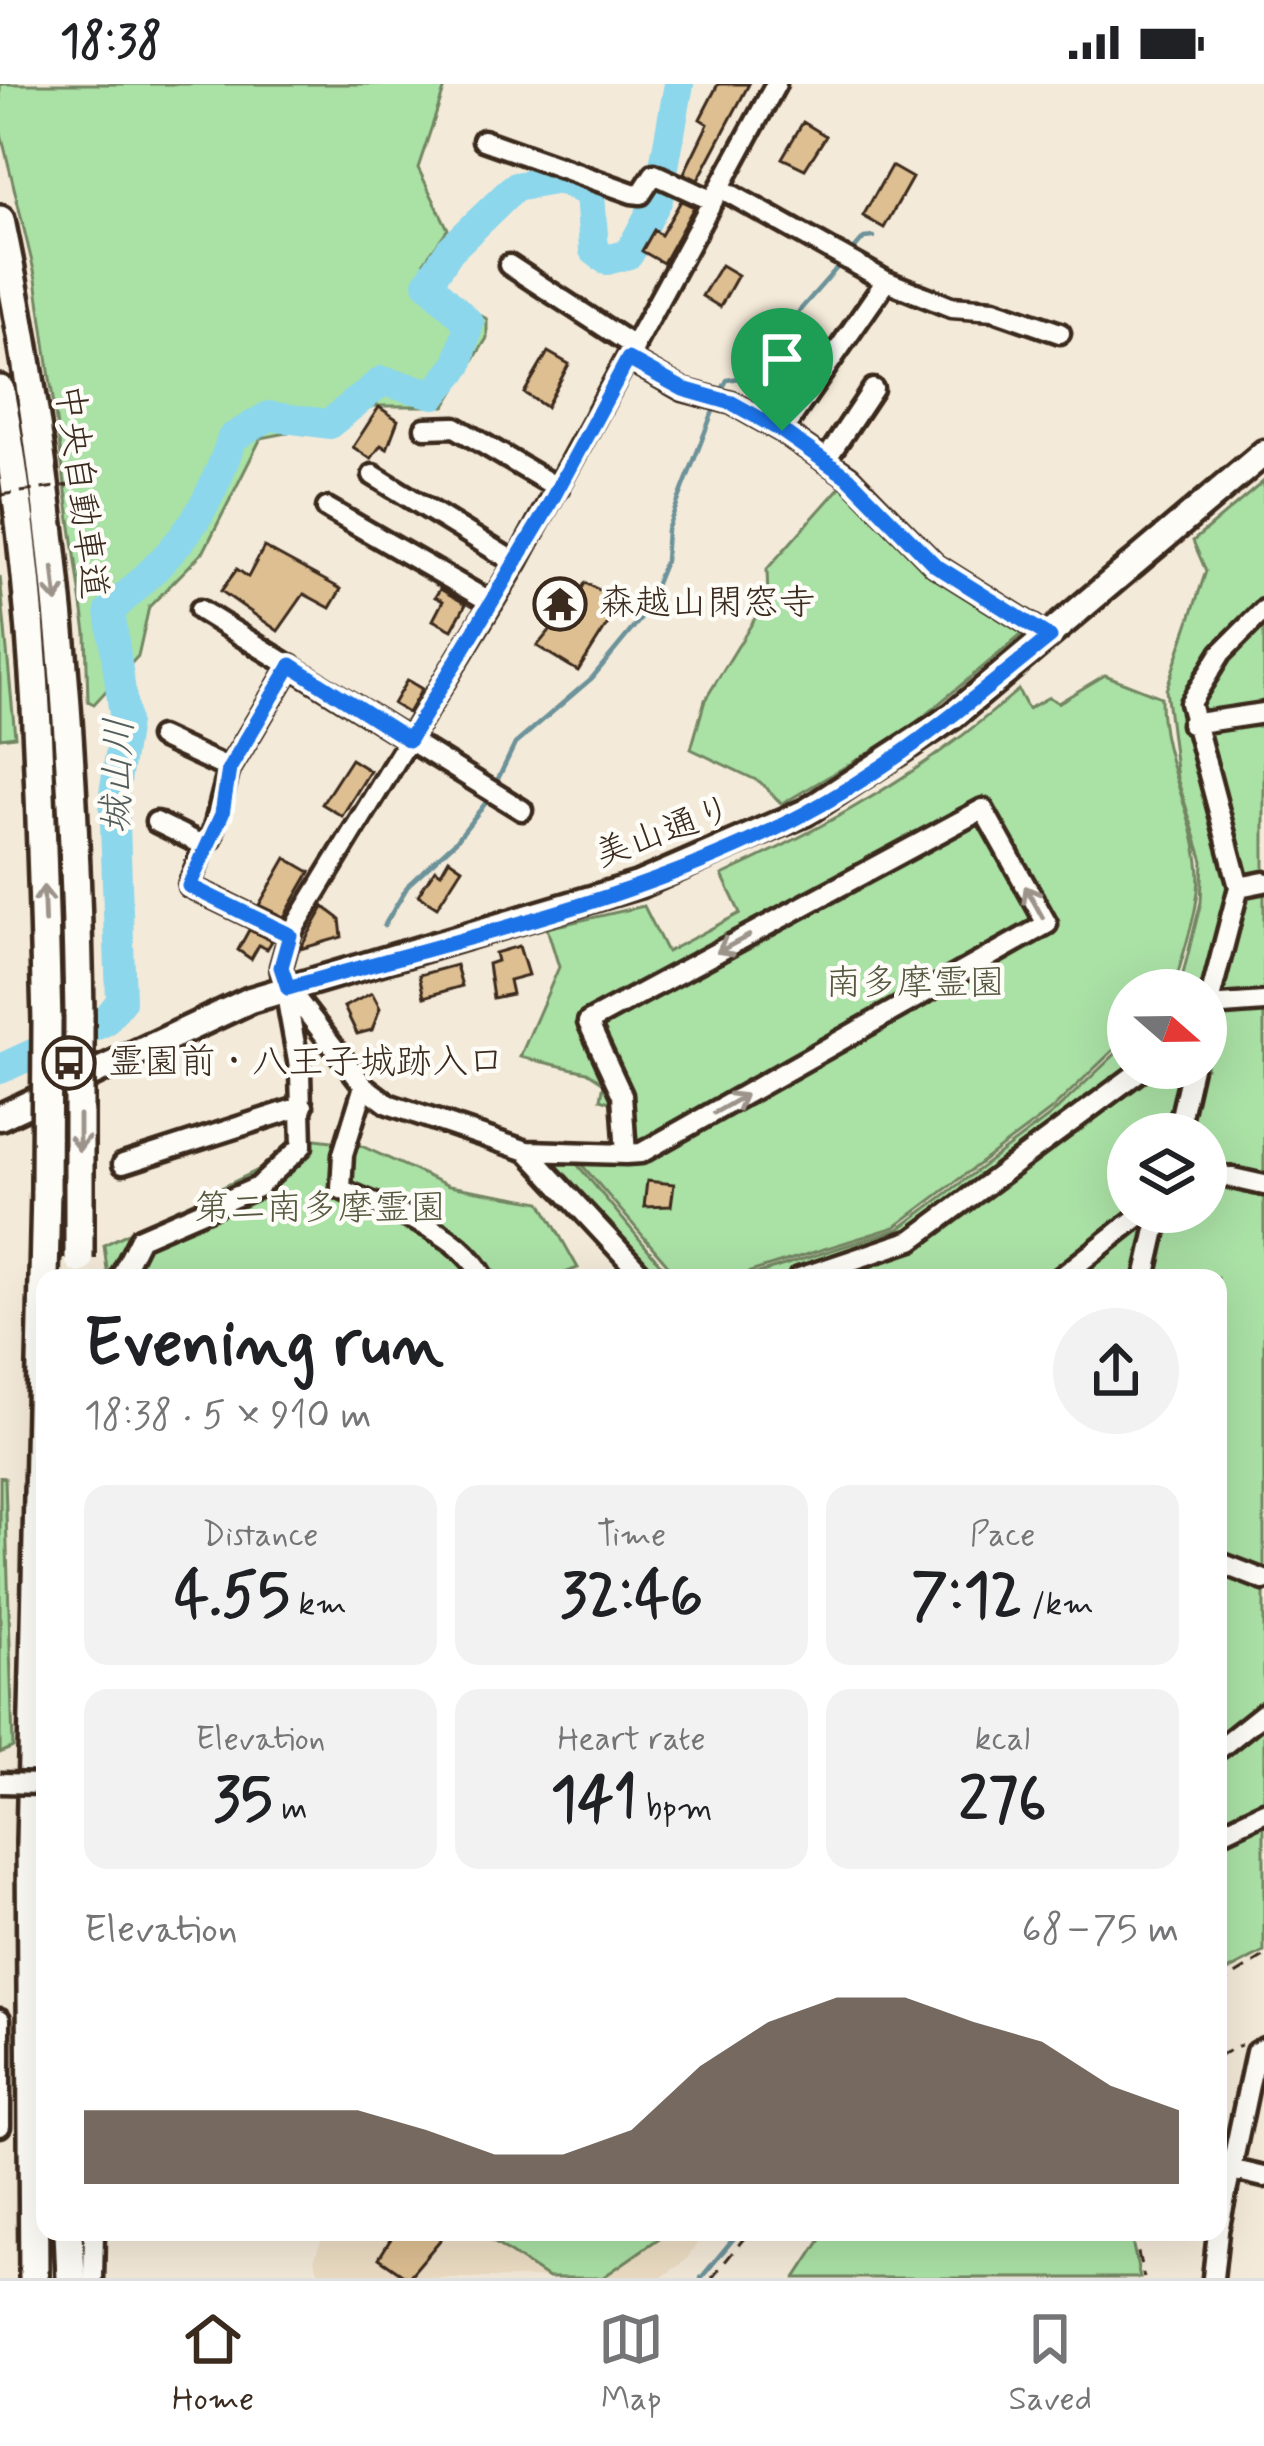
<!DOCTYPE html>
<html lang="en">
<head>
<meta charset="utf-8">
<style>
	body { margin:0; font-family:Mynerve,"Klee One",sans-serif; background:#f2f2f2; color:#202124; height:100vh; display:flex; flex-direction:column; font-size:45px; white-space:nowrap }
	* { box-sizing:border-box; margin:0 }
	p { font-size:39px; color:#757577 }
	.icon { flex:none; width:66px; height:66px; fill:none; stroke:currentColor; stroke-width:2; stroke-linecap:round; stroke-linejoin:round }
	.map { position:relative; flex:1; overflow:hidden }
	.details { position:absolute; left:36px; top:1185px; width:1191px; height:972px; display:flex; flex-direction:column; background:#fff; border-radius:24px; box-shadow:0 12px 48px #0002 }
	.details>* { flex:none }
	.needle { width:78px; rotate:110deg }
	.fabs { position:absolute; left:1107px; top:885px; display:grid; gap:24px }
	.fabs a { display:grid; place-items:center; width:120px; height:120px; border-radius:50%; background:#fff; box-shadow:0 12px 48px #0002; font-size:60px }
	.pin { position:absolute; display:grid; place-items:center; width:102px; height:102px; color:#fff; margin:-123px -51px; border-radius:50% 50% 50% 0; rotate:-45deg; box-shadow:0 0 12px #0007 }
	.pin .icon { rotate:45deg }
	.round { display:grid; place-items:center; flex:none; width:126px; height:126px; border-radius:63px; background:#f2f2f2 }
	.summary { display:flex; align-items:center; justify-content:space-between; height:204px; padding:0 48px }
	h1 { font-size:66px; font-weight:700; line-height:90px }
	.stats { display:grid; grid-template-columns:repeat(3,1fr); gap:18px; height:204px; padding:12px 48px }
	.stats div { display:grid; align-content:center; border-radius:24px; background:#f2f2f2; text-align:center }
	.stats b { font-size:60px; font-weight:700 }
	.stats small { font-size:33px; font-weight:400 }
	.stats p { font-size:33px }
	.chart { height:336px; padding:24px 48px }
	.chart p { display:flex; justify-content:space-between }
	.chart svg { width:100%; height:216px; margin-top:12px; fill:#3b2a1e; opacity:.7 }
	.status { display:flex; justify-content:space-between; align-items:center; height:84px; padding:0 60px; background:#fff; direction:ltr }
	.status svg { height:33px; fill:currentColor }
	.tab-bar { display:flex; justify-content:space-around; align-items:center; height:168px; border-top:3px solid #e0e0e0; background:#fff; font-size:33px; color:#757577 }
	.tab-bar a { display:grid; justify-items:center; gap:6px }
	.tab-bar .active { color:#3b2a1e }
	.map>svg:first-child { display:block }
	.built { fill:#edddc4 }
	.green { fill:#aae1a5; stroke:#728662; stroke-width:3; fill-rule:evenodd }
	.lines { fill:none; stroke-linecap:round; stroke-linejoin:round }
	.stream { stroke:#6c929a; stroke-width:4.5 }
	.river { stroke:#8cd7ec; stroke-width:30 }
	.building { fill:#debf92; stroke:#3b2a1e; stroke-width:3 }
	.minor-casing { stroke:#3b2a1e; stroke-width:27 }
	.major-casing { stroke:#3b2a1e; stroke-width:33 }
	.highway-casing { stroke:#3b2a1e; stroke-width:36 }
	.path { stroke:#3b2a1e; stroke-width:3; stroke-dasharray:12 9; stroke-linecap:butt }
	.minor { stroke:#fdfcf7; stroke-width:18 }
	.major { stroke:#fdfcf7; stroke-width:24 }
	.highway { stroke:#fdfcf7; stroke-width:27 }
	.minor-bridge-casing { stroke:#3b2a1e; stroke-width:27; stroke-linecap:butt }
	.highway-bridge-casing { stroke:#3b2a1e; stroke-width:36; stroke-linecap:butt }
	.path-bridge { stroke:#3b2a1e; stroke-width:3; stroke-dasharray:12 9; stroke-linecap:butt }
	.minor-bridge { stroke:#fdfcf7; stroke-width:18 }
	.highway-bridge { stroke:#fdfcf7; stroke-width:27 }
	.oneway { stroke:#9c938a }
	.route-casing { stroke:#fff; stroke-width:24 }
	.route { stroke:#1a73e8; stroke-width:15 }
	.labels { text-anchor:middle; dominant-baseline:central; stroke-width:9; stroke-linejoin:round; paint-order:stroke }
	.street-label { font-size:36px; fill:#3b2a1e; stroke:#fdfcf7 }
	.poi-label { font-size:36px; fill:#3b2a1e; stroke:#fdfcf7; text-anchor:start }
	.park-label { font-size:36px; fill:#575840; stroke:#fdfcf7 }
	.water-label { font-size:39px; font-style:italic; fill:#535e5c; stroke:#fdfcf7 }
</style>
</head>
<body>
<div class="status"><b>18:38</b><svg viewBox="0 0 49 12"><path d="M0 12V9h3v3zM5 12V6h3v6zM10 12V3h3v9zM15 12V0h3v12zM26 1h20v11H26zM47 4h2v5h-2z"/></svg></div>
<div class="map">
<svg width="1264" height="2194" viewBox="0 0 1264 2194">
	<rect width="100%" height="100%" fill="#f4ead9"/>
	<filter id="ink" filterUnits="userSpaceOnUse"><feTurbulence type="fractalNoise" baseFrequency=".00833" numOctaves="2"/><feDisplacementMap in="SourceGraphic" scale="24" xChannelSelector="R" yChannelSelector="G"/><feConvolveMatrix kernelMatrix="1 2 1 2 8 2 1 2 1" color-interpolation-filters="sRGB"/></filter>
	<g filter="url(#ink)">
		<path class="built" d="M324 2148H705L685 2177 661 2194H321L314 2176Z"/>
		<path class="green" d="M0 0H446L418 84 448 145 424 178 447 212 487 235V254L445 322H373L349 337 261 354 204 467 149 523 138 572 94 620 88 617 86 549 36 195 0 45Z
			M849 393 935 481 1031 543 906 647 782 720 760 698 691 665 705 616 768 513 767 485Z
			M1264 397V1868L1218 1892V1194H743L899 1145 1050 1032 1128 958V984H1206V906H1174L1182 894 1201 818 1203 777 1177 694 1166 606 1206 487 1193 457ZM1128 1050H1206V1128H1128Z
			M0 492 15 652 0 654Z
			M1105 591 1161 613C1160 672 1191 721 1198 778 1203 817 1185 860 1176 897L1169 906H1128V952L1050 1027 895 1143 731 1194H679L576 1074 619 1075 616 1020 601 1015 604 999 587 988 520 973 559 883 547 844 644 822 667 868 740 829 722 791C829 742 929 685 1018 606L1028 625 1049 613 1058 619Z
			M299 1053 357 1060 449 1102 541 1118 578 1184 552 1194H108L104 1161 260 1085Z
			M531 1073H571L672 1194H619L615 1173Z
			M0 1393 5 1394 13 1663 0 1669Z
			M478 2148H668L602 2194H548Z
			M826 2148H1130L1140 2194H796Z"/>
		<g class="lines">
			<path class="stream" d="M851 169 864 154 874 153
				M719 311 727 296 763 290 800 226 843 177
				M495 701 515 660 592 594 643 532 665 477 667 446 715 322
				M384 842 409 800 456 757 491 712
				M115 925 129 926
				M701 2194 739 2148"/>
			<path class="river" d="M0 985 105 937 121 917 114 710 125 638 110 527C175 466 203 443 232 354L269 332 329 340 382 297 434 310 458 281 469 239 428 199 450 166 515 103 559 95 590 109 594 166 607 176 629 170 658 115 679 0"/>
		</g>
		<path class="building" d="M718 0H749L698 96 684 89 708 40 700 35Z
			M803 38 826 52 805 85 782 74Z
			M891 82 912 94 884 144 863 132Z
			M681 117 694 123 663 179 642 167 654 146 661 151Z
			M721 181 738 191 720 223 702 212Z
			M548 268 569 280 546 323 524 309Z
			M379 323 398 336 387 365 381 361 371 375 353 363Z
			M264 463 341 505 330 524 304 510 278 547 221 507 237 485 248 493Z
			M585 499 622 517 578 587 537 562 570 522 566 518 573 506 580 508Z
			M440 505 466 520 452 546 433 536 443 517 435 513Z
			M407 596 422 605 408 629 393 620Z
			M351 675 370 687 342 732 322 720Z
			M286 774 310 788 284 833 259 821Z
			M449 775 462 784 437 823 418 811 435 785 441 789Z
			M324 823 340 835 342 853 300 865Z
			M249 846 272 857 267 865 259 861 251 875 238 866Z
			M519 862 528 891 509 896 512 910 493 914 488 880 497 877 495 869Z
			M456 881 462 902 424 913 419 891Z
			M372 909 380 924 372 946 357 950 344 923Z
			M647 1097 674 1100 671 1122 644 1123Z
			M395 2148H431L441 2155 408 2194 379 2174Z"/>
		<g class="lines">
			<g class="minor-casing">
				<path id="minor" d="M483 56 632 109 641 110 654 90 713 117
					M720 104 886 197 951 223 994 226 1060 249
					M509 181 635 263
					M628 275 683 306 732 319 782 347 849 393 935 481 1050 553
					M425 344 455 343 558 404
					M782 347 886 197
					M825 377 873 305
					M373 391 516 479
					M327 424 492 519
					M200 526 522 726
					M1191 640 1264 629
					M160 653 229 685
					M156 738 199 759 211 755 229 685 291 581
					M206 757 189 802 290 851
					M1239 803 1264 798
					M288 904 364 1002 388 1020 527 1067 626 1070 641 1069 1047 840 983 725 588 938 622 1011 626 1070
					M1209 922 1264 918
					M1206 930 1239 803 1190 619 1221 569 1264 526
					M364 1002 343 1070 341 1105C392 1130 454 1141 484 1194
					M1177 1050 1192 984
					M527 1067 645 1194
					M123 1080 303 1022
					M1206 1088 1264 1101
					M120 1194 140 1154 258 1103 302 1062 300 988 281 883 290 851 516 479 776 0
					M799 1194 912 1156 1144 984
					M1060 1194 1144 1128
					M1145 1194 1160 1128
					M1218 1478 1264 1496
					M1220 1664 1264 1629
					M1218 1750 1264 1728
					M0 1935V2042
					M1230 2085 1264 2093
					M1218 2147 1256 1968 1264 1964
					M93 2194 94 2148
					M1213 2194 1218 2148"/>
			</g>
			<g class="major-casing">
				<path id="major" d="M0 1033 250 916 638 801 806 728 953 632 1264 369"/>
			</g>
			<g class="highway-casing">
				<path id="highway" d="M0 136C55 398 75 665 79 932
					M0 306C39 513 41 727 47 937
					M69 2148 71 2194
					M34 2194 31 1759 46 1106"/>
			</g>
			<path class="path" d="M1218 1902 1264 1873
				M1218 1972 1241 1961
				M1133 2148 1144 2194
				M712 2194 749 2148"/>
			<use href="#minor" class="minor"/>
			<use href="#major" class="major"/>
			<use href="#highway" class="highway"/>
			<g class="minor-bridge-casing">
				<path id="minor-bridge" d="M0 1699 45 1700"/>
			</g>
			<g class="highway-bridge-casing">
				<path id="highway-bridge" d="M46 1106 47 937
					M79 1175V932"/>
			</g>
			<path class="path-bridge" d="M0 411 76 400"/>
			<use href="#minor-bridge" class="minor-bridge"/>
			<use href="#highway-bridge" class="highway-bridge"/>
		</g>
		<defs><path id="oneway-shaft" d="M-6 0H5M1.5-3L5.5 0L1.5 3" fill="none" stroke-width="1.6" stroke-linecap="round" stroke-linejoin="round" transform="scale(3)"/></defs>
		<g class="oneway">
			<use href="#oneway-shaft" transform="translate(55 501) rotate(84)"/>
			<use href="#oneway-shaft" transform="translate(1034 818) rotate(-119)"/>
			<use href="#oneway-shaft" transform="translate(44 820) rotate(-92)"/>
			<use href="#oneway-shaft" transform="translate(733 860) rotate(152)"/>
			<use href="#oneway-shaft" transform="translate(730 1020) rotate(-30)"/>
			<use href="#oneway-shaft" transform="translate(79 1049) rotate(90)"/>
		</g>
	</g>
	<g class="lines" filter="url(#ink)">
		<g class="route-casing">
			<path id="route" d="M628 275 683 305 732 319 782 347 849 394 935 481 1050 553C972 616 895 681 806 729 647 815 461 854 288 904L281 883 290 851 189 802 222 730 229 685 291 581 409 656 543 432Z"/>
		</g>
		<use href="#route" class="route"/>
	</g>
	<defs>
		<g id="temple-ring" transform="scale(2.7)"><circle r="9.5" fill="#fdfcf7" stroke="#3b2a1e" stroke-width="1.5"/><path d="M0-6L5-2H3V0L6.5 2.5H4V6H1.5V3h-3V6H-4V2.5H-6.5L-3 0V-2H-5Z" fill="#3b2a1e"/></g>
		<g id="bus-ring" transform="scale(2.7)"><circle r="9.5" fill="#fdfcf7" stroke="#3b2a1e" stroke-width="1.5"/><path d="M-5-6H5V4H4V6H2V4H-2V6H-4V4H-5ZM-3.5-4V0h7V-4ZM-3.5 1.2v1.5H-2V1.2ZM2 1.2v1.5H3.5V1.2Z" fill="#3b2a1e"/></g>
	</defs>
	<g fill-rule="evenodd">
		<use href="#temple-ring" x="560" y="520"/>
		<use href="#bus-ring" x="69" y="979"/>
	</g>
	<g class="labels">
		<g class="street-label">
			<text transform="translate(80 408) rotate(83)">中央自動車道</text>
			<text transform="translate(664 749) rotate(-20)">美山通り</text>
		</g>
		<g class="poi-label">
			<text x="599" y="520">森越山閑窓寺</text>
			<text x="108" y="979">霊園前・八王子城跡入口</text>
		</g>
		<g class="park-label">
			<text x="915" y="900">南多摩霊園</text>
			<text x="320" y="1125">第二南多摩霊園</text>
		</g>
		<g class="water-label">
			<text transform="translate(119 692) rotate(-88)">城山川</text>
		</g>
	</g>
</svg>
<div class="fabs">
<a><svg class="needle" viewBox="-14 -14 28 28"><path d="M0-13l5 13h-10z" fill="#e53935"/><path d="M0 13l5-13h-10z" fill="#757577"/></svg></a>
<a><svg class="icon" aria-label="layers" viewBox="0 0 24 24"><path d="M12 4l9 5-9 5-9-5zM3 14l9 5 9-5"/></svg></a>
</div>
<div class="pin" style="left:782px;top:347px;background:#1e9e55"><svg class="icon" aria-label="arrive" viewBox="0 0 24 24"><path d="M6 21V4h12l-3 4 3 4H6"/></svg></div>
<section class="details">
<div class="summary"><div><h1>Evening run</h1><p>18:38 · 5 × 910 m</p></div><a class="round"><svg class="icon" aria-label="share" viewBox="0 0 24 24"><path d="M12 15V3M7 8l5-5 5 5M5 13v7h14v-7"/></svg></a></div>
<div class="stats">
<div><p>Distance</p><b>4.55<small> km</small></b></div>
<div><p>Time</p><b>32:46</b></div>
<div><p>Pace</p><b>7:12<small> /km</small></b></div>
</div>
<div class="stats">
<div><p>Elevation</p><b>35<small> m</small></b></div>
<div><p>Heart rate</p><b>141<small> bpm</small></b></div>
<div><p>kcal</p><b>276</b></div>
</div>
<div class="chart"><p><span>Elevation</span>68–75 m</p>
<svg viewBox="0 0 160 44" preserveAspectRatio="none"><path d="M0 44V29L10 29L20 29L30 29L40 29L50 33L60 38L70 38L80 33L90 20L100 11L110 6L120 6L130 11L140 15L150 24L160 29V44z"/></svg>
</div>
</section>
</div>
<nav class="tab-bar">
<a class="active"><svg class="icon" aria-label="home" viewBox="0 0 24 24"><path d="M3 11l9-7 9 7M6 9v11h12V9"/></svg>Home</a>
<a><svg class="icon" aria-label="map" viewBox="0 0 24 24"><path d="M3 6l6-2 6 2 6-2v14l-6 2-6-2-6 2zM9 4v14M15 6v14"/></svg>Map</a>
<a><svg class="icon" aria-label="saved" viewBox="0 0 24 24"><path d="M7 4h10v16l-5-4-5 4z"/></svg>Saved</a>
</nav>
</body>
</html>
